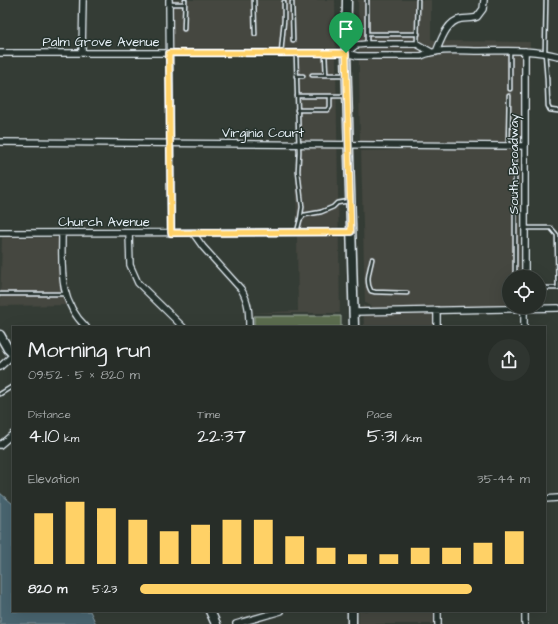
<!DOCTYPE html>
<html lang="en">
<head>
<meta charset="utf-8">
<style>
	body { margin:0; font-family:"Architects Daughter",sans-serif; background:#2f3530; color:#f1f3f6; height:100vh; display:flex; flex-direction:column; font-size:15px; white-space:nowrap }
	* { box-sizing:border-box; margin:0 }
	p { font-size:13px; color:#a4a8a8 }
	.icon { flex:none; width:22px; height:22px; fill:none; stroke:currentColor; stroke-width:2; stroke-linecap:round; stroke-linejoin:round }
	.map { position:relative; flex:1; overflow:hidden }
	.details { position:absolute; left:12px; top:326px; width:534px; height:286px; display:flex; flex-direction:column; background:#272d28; border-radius:0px; box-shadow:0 4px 16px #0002,0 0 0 1px #434945 }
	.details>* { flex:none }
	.buttons { position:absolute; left:502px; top:270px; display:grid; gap:8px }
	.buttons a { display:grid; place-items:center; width:44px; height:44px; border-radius:50%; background:#272d28; box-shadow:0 4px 16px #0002,0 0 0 1px #434945; font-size:20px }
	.pin { position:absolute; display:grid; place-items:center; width:34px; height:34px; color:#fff; margin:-41px -17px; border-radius:50% 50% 50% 0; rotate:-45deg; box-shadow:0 0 4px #0007 }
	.pin .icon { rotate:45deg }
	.round { display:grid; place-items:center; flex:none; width:42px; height:42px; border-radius:21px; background:#2f3530 }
	.summary { display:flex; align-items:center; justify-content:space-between; height:68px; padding:0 16px }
	h1 { font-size:22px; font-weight:600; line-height:30px }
	.stats { display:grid; grid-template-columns:repeat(3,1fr); gap:6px; height:68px; padding:4px 16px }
	.stats div { display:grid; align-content:center }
	.stats b { font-size:20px; font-weight:600 }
	.stats small { font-size:11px; font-weight:400 }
	.stats p { font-size:11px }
	.chart { height:112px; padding:8px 16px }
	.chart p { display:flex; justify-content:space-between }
	.chart svg { width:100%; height:72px; margin-top:4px; stroke:#ffd166; stroke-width:6 }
	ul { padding:0 16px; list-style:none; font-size:13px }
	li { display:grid; grid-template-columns:64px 48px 1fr; align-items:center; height:30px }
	li i { height:10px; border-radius:5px; background:#ffd166 }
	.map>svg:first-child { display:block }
	.built { fill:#44463f }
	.green { fill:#5b6d50; stroke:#a2afa4 }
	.water { fill:#4a6570; stroke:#899da6 }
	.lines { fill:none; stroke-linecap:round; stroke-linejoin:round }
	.lane-casing { stroke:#e8f1f8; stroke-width:5.5 }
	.street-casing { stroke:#e8f1f8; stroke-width:8 }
	.secondary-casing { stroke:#e8f1f8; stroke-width:11 }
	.primary-casing { stroke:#e8f1f8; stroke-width:11 }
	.lane { stroke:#26332d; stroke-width:2.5 }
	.street { stroke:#26332d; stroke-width:5.5 }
	.secondary { stroke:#26332d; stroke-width:8 }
	.primary { stroke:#26332d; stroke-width:8 }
	.route-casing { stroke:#fff; stroke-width:8 }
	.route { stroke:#ffd166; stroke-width:5 }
	.labels { text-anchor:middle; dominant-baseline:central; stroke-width:3; stroke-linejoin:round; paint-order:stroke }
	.street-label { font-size:13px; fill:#e8f1f8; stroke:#26332d }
</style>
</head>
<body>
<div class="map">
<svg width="558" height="624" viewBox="0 0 558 624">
	<rect width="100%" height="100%" fill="#343c35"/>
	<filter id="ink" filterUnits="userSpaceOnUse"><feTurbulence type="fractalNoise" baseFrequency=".025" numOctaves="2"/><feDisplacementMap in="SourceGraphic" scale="8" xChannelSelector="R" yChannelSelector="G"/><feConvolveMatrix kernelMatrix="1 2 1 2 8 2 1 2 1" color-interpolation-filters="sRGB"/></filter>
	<g filter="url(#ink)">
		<path class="built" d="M171 0H335L340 313H253L252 316 251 313 298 311 296 170V55H172Z
			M358 0H431V39L438 41 530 42 528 277H522V147L519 144 360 148Z
			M519 147 520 277H509V306L373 308 365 303 361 151Z
			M2 237 63 238 66 273 73 305 0 306Z
			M363 305 371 310 439 309V327H364Z
			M359 611H441V624H359Z"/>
		<path class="green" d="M254 316H341V327H254Z"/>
		<path class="water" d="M0 493 13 504V611H90L96 624H0Z"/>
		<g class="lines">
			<g class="lane-casing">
				<path id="lane" d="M254 0 255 34
					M546 0 545 52 547 79 548 106 550 110 558 111
					M292 2 293 40
					M170 4H184
					M184 29 185 0
					M367 34H418
					M367 43V0
					M417 43 418 0
					M281 53 284 20V2
					M296 54 299 152 298 171 302 207 300 220
					M325 54 326 75
					M312 75H344
					M296 76H303
					M510 89V52
					M297 96H346
					M297 110H328L330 107V96
					M508 146 509 96
					M526 228H551L557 235 558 288
					M297 232 300 220 304 215 321 212 333 207 337 203 349 201
					M372 259C370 270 365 281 371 291L375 292 407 293
					M515 277V146
					M539 288H558
					M0 294H65
					M507 295 509 293
					M0 394 13 386"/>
			</g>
			<g class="street-casing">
				<path id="street" d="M169 0 171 233
					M525 51V277
					M436 52C441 40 447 21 461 19 466 18 472 19 477 17L483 9 484 0
					M0 53H346L357 56H421C439 48 461 51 480 51 506 51 533 49 558 56
					M82 53 83 0
					M346 53 356 45 367 44H417L431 52
					M0 142 525 146
					M0 233 351 232
					M62 233C62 268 58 300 86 327
					M129 233 130 265 138 283 183 327
					M193 233 203 247 241 289C249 302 249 313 249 327
					M354 312 558 308
					M437 327V310
					M524 327V307
					M0 367 13 355
					M0 445 13 434
					M545 499 558 498
					M438 611V624
					M525 611V624
					M236 624 281 611"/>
			</g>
			<g class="secondary-casing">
				<path id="secondary" d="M0 335 8 349 13 354
					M210 611 216 624"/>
			</g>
			<g class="primary-casing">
				<path id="primary" d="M347 0 346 53 354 327
					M352 611V624"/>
			</g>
			<use href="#lane" class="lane"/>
			<use href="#street" class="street"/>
			<use href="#secondary" class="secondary"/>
			<use href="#primary" class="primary"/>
		</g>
	</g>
	<g class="lines" filter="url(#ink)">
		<g class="route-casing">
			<path id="route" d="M169 53H346L351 232 171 233Z"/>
		</g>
		<use href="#route" class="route"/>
	</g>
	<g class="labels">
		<g class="street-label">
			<text x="101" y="42">Palm Grove Avenue</text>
			<text x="263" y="133">Virginia Court</text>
			<text transform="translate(514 164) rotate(-90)">South Broadway</text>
			<text x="104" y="222">Church Avenue</text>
		</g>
	</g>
</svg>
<div class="buttons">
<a><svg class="icon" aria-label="locate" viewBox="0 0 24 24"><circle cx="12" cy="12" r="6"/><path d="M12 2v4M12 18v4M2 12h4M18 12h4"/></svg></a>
</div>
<div class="pin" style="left:346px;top:53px;background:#1e9e55"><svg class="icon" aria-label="arrive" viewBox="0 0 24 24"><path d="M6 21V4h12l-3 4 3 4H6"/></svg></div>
<section class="details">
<div class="summary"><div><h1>Morning run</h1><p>09:52 · 5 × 820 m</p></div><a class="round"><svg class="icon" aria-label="share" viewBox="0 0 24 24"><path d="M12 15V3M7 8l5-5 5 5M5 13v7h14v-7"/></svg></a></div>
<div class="stats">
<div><p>Distance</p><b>4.10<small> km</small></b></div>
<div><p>Time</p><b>22:37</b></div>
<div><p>Pace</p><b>5:31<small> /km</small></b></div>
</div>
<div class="chart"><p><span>Elevation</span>35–44 m</p>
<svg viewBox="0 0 160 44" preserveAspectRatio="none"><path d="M5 44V13M15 44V6M25 44V10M35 44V17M45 44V24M55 44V20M65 44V17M75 44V17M85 44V27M95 44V34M105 44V38M115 44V38M125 44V34M135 44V34M145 44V31M155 44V24"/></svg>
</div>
<ul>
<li><b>820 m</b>5:23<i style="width:85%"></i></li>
</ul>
</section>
</div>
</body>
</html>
